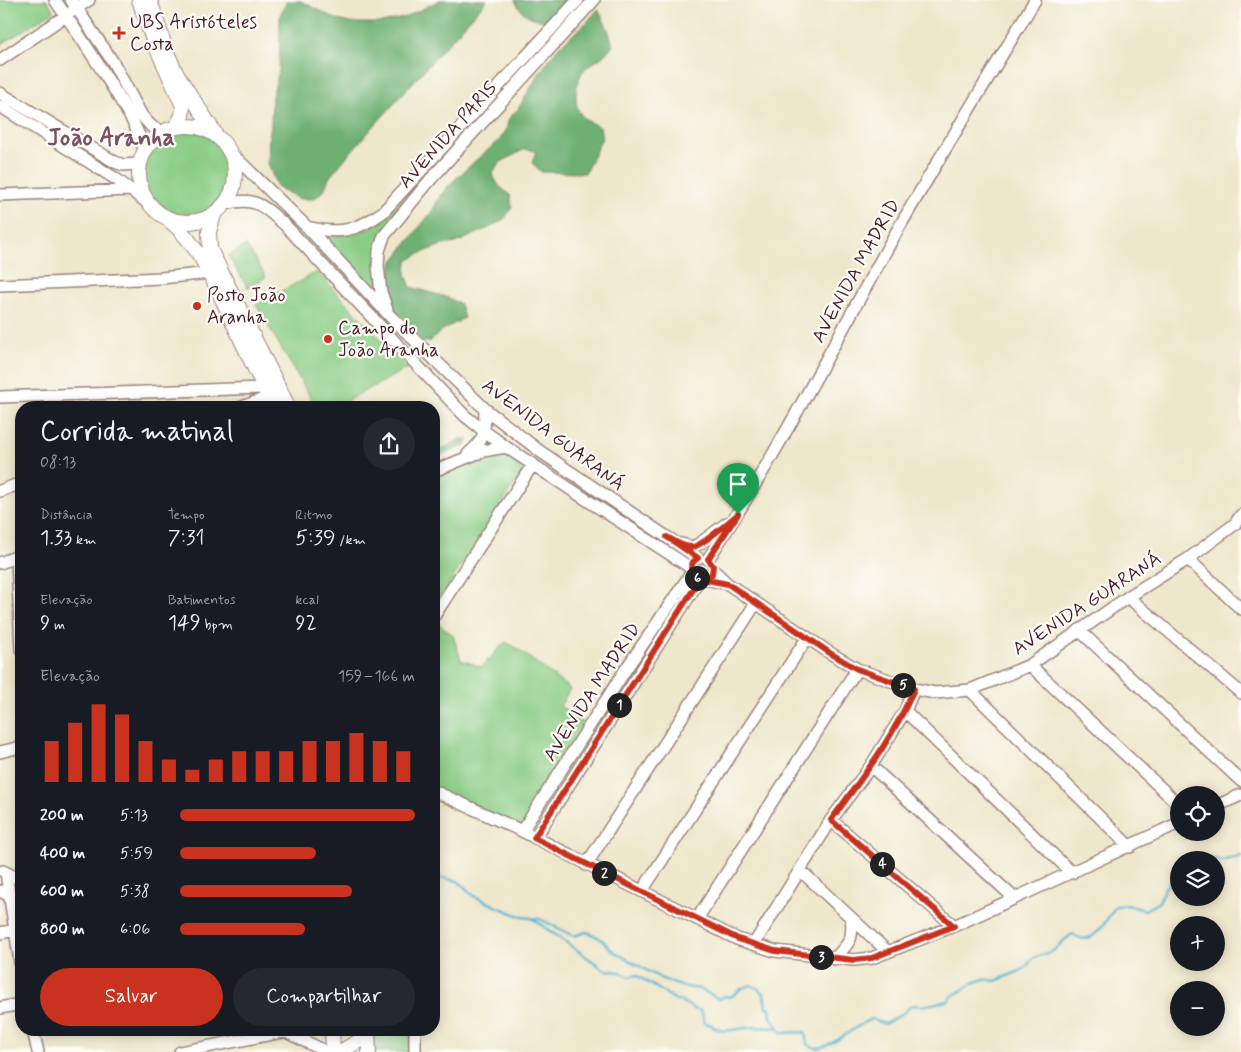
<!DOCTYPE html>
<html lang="pt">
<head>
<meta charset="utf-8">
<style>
	body { margin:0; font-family:Mynerve,sans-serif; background:#242831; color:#f1f3f6; height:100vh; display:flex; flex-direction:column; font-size:19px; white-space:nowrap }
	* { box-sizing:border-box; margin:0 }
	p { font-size:16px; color:#9ea1a6 }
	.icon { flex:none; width:28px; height:28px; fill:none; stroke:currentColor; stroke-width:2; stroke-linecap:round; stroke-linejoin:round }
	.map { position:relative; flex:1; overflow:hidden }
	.drawer { position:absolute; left:15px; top:401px; width:425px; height:635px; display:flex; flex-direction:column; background:#171b24; border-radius:20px; box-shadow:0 2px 12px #0003 }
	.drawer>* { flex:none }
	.buttons { position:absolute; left:1170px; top:786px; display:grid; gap:10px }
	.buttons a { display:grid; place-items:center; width:55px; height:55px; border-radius:50%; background:#171b24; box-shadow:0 2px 12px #0003; font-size:25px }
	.pin { position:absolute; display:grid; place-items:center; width:42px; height:42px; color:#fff; margin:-51px -21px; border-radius:50% 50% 50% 0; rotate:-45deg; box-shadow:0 0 5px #0007 }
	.pin .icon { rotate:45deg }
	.km { position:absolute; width:25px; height:25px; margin:-12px; border-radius:50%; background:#222; color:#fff; font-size:14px; line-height:25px; text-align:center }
	.round { display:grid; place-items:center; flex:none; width:52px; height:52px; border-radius:26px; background:#242831 }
	.head { display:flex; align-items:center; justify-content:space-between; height:85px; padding:0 25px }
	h1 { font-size:28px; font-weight:600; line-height:38px }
	.stats { display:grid; grid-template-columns:repeat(3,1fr); gap:8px; height:85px; padding:5px 25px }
	.stats div { display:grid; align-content:center }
	.stats b { font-size:21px; font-weight:600 }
	.stats small { font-size:14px; font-weight:400 }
	.stats p { font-size:14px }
	.chart { height:140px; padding:10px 25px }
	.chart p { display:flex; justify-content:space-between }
	.chart svg { width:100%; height:90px; margin-top:5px; stroke:#c8321e; stroke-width:6 }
	.primary-button { display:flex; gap:10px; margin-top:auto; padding:10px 25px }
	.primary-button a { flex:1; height:58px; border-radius:30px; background:#c8321e; color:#fff; font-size:20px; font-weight:600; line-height:58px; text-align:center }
	.primary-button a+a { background:#242831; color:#f1f3f6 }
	ul { padding:0 25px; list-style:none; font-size:16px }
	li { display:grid; grid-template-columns:80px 60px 1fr; align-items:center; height:38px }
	li i { height:12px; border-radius:6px; background:#c8321e }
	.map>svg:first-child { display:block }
	.green { fill:#89cc84; stroke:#6a7658 }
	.forest { fill:#6eb072; stroke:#5c684e }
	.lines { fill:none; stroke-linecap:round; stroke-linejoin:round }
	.stream { stroke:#54b3d2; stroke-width:2.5 }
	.minor-casing { stroke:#9c837b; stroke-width:14 }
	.major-casing { stroke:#9c837b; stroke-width:16 }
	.minor { stroke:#fff; stroke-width:11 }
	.major { stroke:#fff; stroke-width:14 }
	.route-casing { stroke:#fff; stroke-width:10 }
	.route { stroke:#c8321e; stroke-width:6 }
	.poi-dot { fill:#c8321e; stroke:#fdfcf7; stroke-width:2 }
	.labels { text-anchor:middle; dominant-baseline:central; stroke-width:4.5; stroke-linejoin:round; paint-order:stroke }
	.poi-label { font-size:19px; fill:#4a1f2b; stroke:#fdfcf7; text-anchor:start }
	.street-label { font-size:19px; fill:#4a1f2b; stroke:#fdfcf7 }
	.district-label { font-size:24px; font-weight:bold; fill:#7b5167; stroke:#fdfcf7 }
</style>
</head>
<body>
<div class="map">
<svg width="1241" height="1052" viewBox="0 0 1241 1052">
	<rect width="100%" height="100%" fill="#fdfcf7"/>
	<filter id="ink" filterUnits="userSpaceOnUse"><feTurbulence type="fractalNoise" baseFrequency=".02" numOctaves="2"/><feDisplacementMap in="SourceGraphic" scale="10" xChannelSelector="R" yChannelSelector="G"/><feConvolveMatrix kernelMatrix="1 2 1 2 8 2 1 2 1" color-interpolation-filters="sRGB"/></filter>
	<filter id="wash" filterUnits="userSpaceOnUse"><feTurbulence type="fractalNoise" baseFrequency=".0096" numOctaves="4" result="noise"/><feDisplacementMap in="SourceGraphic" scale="20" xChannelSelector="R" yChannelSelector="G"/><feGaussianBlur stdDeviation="1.12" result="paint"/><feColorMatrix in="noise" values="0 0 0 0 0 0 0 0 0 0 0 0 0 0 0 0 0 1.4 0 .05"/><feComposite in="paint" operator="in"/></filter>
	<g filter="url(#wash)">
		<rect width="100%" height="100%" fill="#efe7cb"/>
		<path class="green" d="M0 0H47L54 11 0 45Z
			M144 173a43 43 0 1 1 86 0a43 43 0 1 1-86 0Z
			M419 180 422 182 382 235 379 299 318 234C329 234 343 236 354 233 381 228 401 199 419 180Z
			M246 245 266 277 248 288 228 256Z
			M317 272 408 368 335 407H316L256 305Z
			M505 454C514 458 523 462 521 474L434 607V480C451 469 484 452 505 454Z
			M434 620 453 635 461 660 482 667 505 642 517 648 570 689 560 706 589 727 522 831 434 791Z
			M373 1030H408L411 1038 409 1052H374Z"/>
		<path class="forest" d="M440 0H487L348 155 329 178 324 190 314 199H300L277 187 268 164 269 136 271 124 272 96 279 71 280 15 287 1H301L338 20 350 23H382L406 17Z
			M515 0H576L552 21C536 21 522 17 515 0Z
			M598 9 608 29 613 45C609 49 606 54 602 57 596 62 588 65 583 71 576 81 573 104 580 113 585 121 592 123 600 127L602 138 585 173 541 172 532 163 536 151 525 149 501 162 492 174 499 186 510 195 512 207 505 218 491 227 456 243 442 245 419 254 407 261 406 275 411 287 446 297 460 304 464 318 441 331 431 341 417 343 405 340 399 329 392 305 390 273 393 261 433 210 438 199 447 187 476 160 499 141 506 130 509 118 518 109 540 72 557 49 587 22Z
			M461 439 469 440 464 446 434 458V453Z"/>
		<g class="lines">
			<path class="stream" d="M1201 860 1208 858 1222 861 1241 856
				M434 879 443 878 458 881 474 896 500 908 522 917 540 919 574 936 586 932 590 933 601 939 613 951 662 979 680 986 700 989 719 999 725 996 731 997 742 988 751 985 757 988 764 994 766 1007 770 1008 771 1017 782 1033 805 1032 807 1044C810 1046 814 1048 818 1048 830 1048 857 1025 871 1019L885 1024 905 1012 910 1006 917 1005 921 1006 948 1001 951 997 975 982 984 979 995 981 1020 971 1026 967 1033 958 1053 951 1062 942 1072 934C1093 950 1106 920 1116 906L1128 905 1145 910 1159 902 1164 889 1179 873
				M533 919 605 970 620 972 629 977 636 975 676 1000C686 1001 690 1010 701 1011L705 1023 712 1025 713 1027 724 1031 754 1027 777 1028"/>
		</g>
	</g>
	<g filter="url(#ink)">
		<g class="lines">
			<g class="minor-casing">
				<path id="minor" d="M55 0C76 30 96 60 115 91 127 111 138 128 144 150
					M71 0 113 62 142 116 151 126 162 132
					M0 60 89 0
					M0 93 115 162 123 165 139 164
					M0 106 116 179 149 204
					M232 154 307 227 388 314 485 409 541 452 698 558
					M0 195 132 190
					M226 204C256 196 263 206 285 225L464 415 484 431 506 447 691 568
					M307 227C339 235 357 231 383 212L578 0
					M0 285 161 278 210 273
					M387 310 381 292 378 266 379 251 384 236 430 180 594 0
					M0 397 265 388
					M239 408 269 397
					M468 454C487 438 484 432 485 409
					M434 471 483 451 506 447
					M0 491 21 483
					M681 544 692 547 699 544 727 523
					M17 557 21 649
					M708 559C778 454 835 341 897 231 942 153 989 77 1035 0
					M1188 559 1241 609
					M0 563 21 555
					M713 570 728 584 830 653 857 669 914 689 935 693 970 690 1030 665 1128 597 1188 559 1235 524 1241 515
					M705 579 728 584
					M1128 597 1241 693
					M434 616 533 464
					M1079 630 1241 781
					M1030 665 1179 805
					M970 690 1130 847
					M905 711 1072 873
					M0 752 21 747
					M871 766 1014 898
					M434 791 522 831 737 939 775 951 854 960 872 958 954 926 1179 823
					M1216 806 1241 795
					M831 820 954 926
					M522 831 626 669 692 572
					M535 838 700 579
					M586 865 756 603
					M3 871 21 880
					M801 871 888 952
					M6 873 21 968
					M0 891 21 902
					M642 891 807 638
					M697 919 857 669
					M0 933 21 929
					M754 944 831 820 871 766 905 711 914 689
					M834 959C849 943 854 940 851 918
					M0 1008 21 1004
					M33 1030 38 1052
					M284 1031 327 1052
					M180 1052 293 1030
					M415 1052V1030"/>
			</g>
			<g class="major-casing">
				<path id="major" d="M139 0 153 40 183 106 182 116 176 126
					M150 0 166 50 176 73 215 133
					M139 174a48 48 0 1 1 96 0a48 48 0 1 1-96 0Z
					M214 215 209 232 210 249 289 408
					M169 220C197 243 211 275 226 307 241 340 257 375 275 408
					M332 1030 333 1052
					M368 1030 369 1052
					M340 1052 357 1042 368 1030"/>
			</g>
			<use href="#minor" class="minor"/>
			<use href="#major" class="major"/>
		</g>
	</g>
	<g class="lines" filter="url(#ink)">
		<g class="route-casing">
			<path id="route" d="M738 514 708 559 713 566 712 574 705 579H700L534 838 738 939 775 951 854 960 872 958 954 926 831 820C862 778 894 737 914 689L857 669 830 653 728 584 697 578 693 575 691 568 693 562 698 558 667 537C674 541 684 548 693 547 705 544 728 522 738 514"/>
		</g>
		<use href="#route" class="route"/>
	</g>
	<g class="poi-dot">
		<path d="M116.5 25.5h5v5h5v5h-5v5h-5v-5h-5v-5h5z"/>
		<circle cx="197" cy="306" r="5"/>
		<circle cx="328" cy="339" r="5"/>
	</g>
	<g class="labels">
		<g class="poi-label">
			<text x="130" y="22">UBS Aristóteles<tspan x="130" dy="22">Costa</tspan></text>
			<text x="207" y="295">Posto João<tspan x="207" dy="22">Aranha</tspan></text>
			<text x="338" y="328">Campo do<tspan x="338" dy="22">João Aranha</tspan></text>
		</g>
		<g class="street-label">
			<text transform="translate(448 135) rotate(-48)">AVENIDA PARIS</text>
			<text transform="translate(856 271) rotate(-61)">AVENIDA MADRID</text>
			<text transform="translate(553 435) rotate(37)">AVENIDA GUARANÁ</text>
			<text transform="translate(1087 604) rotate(-33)">AVENIDA GUARANÁ</text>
			<text transform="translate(592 692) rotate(-57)">AVENIDA MADRID</text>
		</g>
		<g class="district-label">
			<text x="111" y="138">João Aranha</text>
		</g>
	</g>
</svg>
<div class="buttons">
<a><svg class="icon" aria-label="locate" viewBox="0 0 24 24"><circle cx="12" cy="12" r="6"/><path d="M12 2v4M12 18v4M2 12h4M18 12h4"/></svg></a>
<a><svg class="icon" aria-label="layers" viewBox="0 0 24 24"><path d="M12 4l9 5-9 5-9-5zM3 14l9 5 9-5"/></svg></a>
<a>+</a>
<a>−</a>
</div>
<div class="pin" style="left:738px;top:514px;background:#1e9e55"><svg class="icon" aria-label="arrive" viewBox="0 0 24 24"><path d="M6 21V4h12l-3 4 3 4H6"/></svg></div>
<b class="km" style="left:619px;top:705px">1</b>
<b class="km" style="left:604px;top:873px">2</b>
<b class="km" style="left:821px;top:957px">3</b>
<b class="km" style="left:882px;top:864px">4</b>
<b class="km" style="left:903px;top:685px">5</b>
<b class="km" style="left:697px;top:578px">6</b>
<section class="drawer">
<div class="head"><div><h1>Corrida matinal</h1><p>08:13</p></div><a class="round"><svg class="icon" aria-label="share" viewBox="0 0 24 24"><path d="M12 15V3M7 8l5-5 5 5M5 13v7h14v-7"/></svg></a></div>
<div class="stats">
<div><p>Distância</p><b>1.33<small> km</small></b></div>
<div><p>Tempo</p><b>7:31</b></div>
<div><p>Ritmo</p><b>5:39<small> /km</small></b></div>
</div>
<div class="stats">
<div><p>Elevação</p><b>9<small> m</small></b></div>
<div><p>Batimentos</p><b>149<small> bpm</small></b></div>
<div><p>kcal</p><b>92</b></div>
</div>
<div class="chart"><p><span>Elevação</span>159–166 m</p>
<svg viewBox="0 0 160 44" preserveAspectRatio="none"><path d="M5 44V24M15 44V15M25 44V6M35 44V11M45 44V24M55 44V33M65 44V38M75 44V33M85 44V29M95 44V29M105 44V29M115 44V24M125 44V24M135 44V20M145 44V24M155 44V29"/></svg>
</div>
<ul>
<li><b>200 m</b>5:13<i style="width:100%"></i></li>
<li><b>400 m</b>5:59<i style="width:58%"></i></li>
<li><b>600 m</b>5:38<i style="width:73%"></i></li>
<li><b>800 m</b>6:06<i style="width:53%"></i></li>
</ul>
<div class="primary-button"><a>Salvar</a><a>Compartilhar</a></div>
</section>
</div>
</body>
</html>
